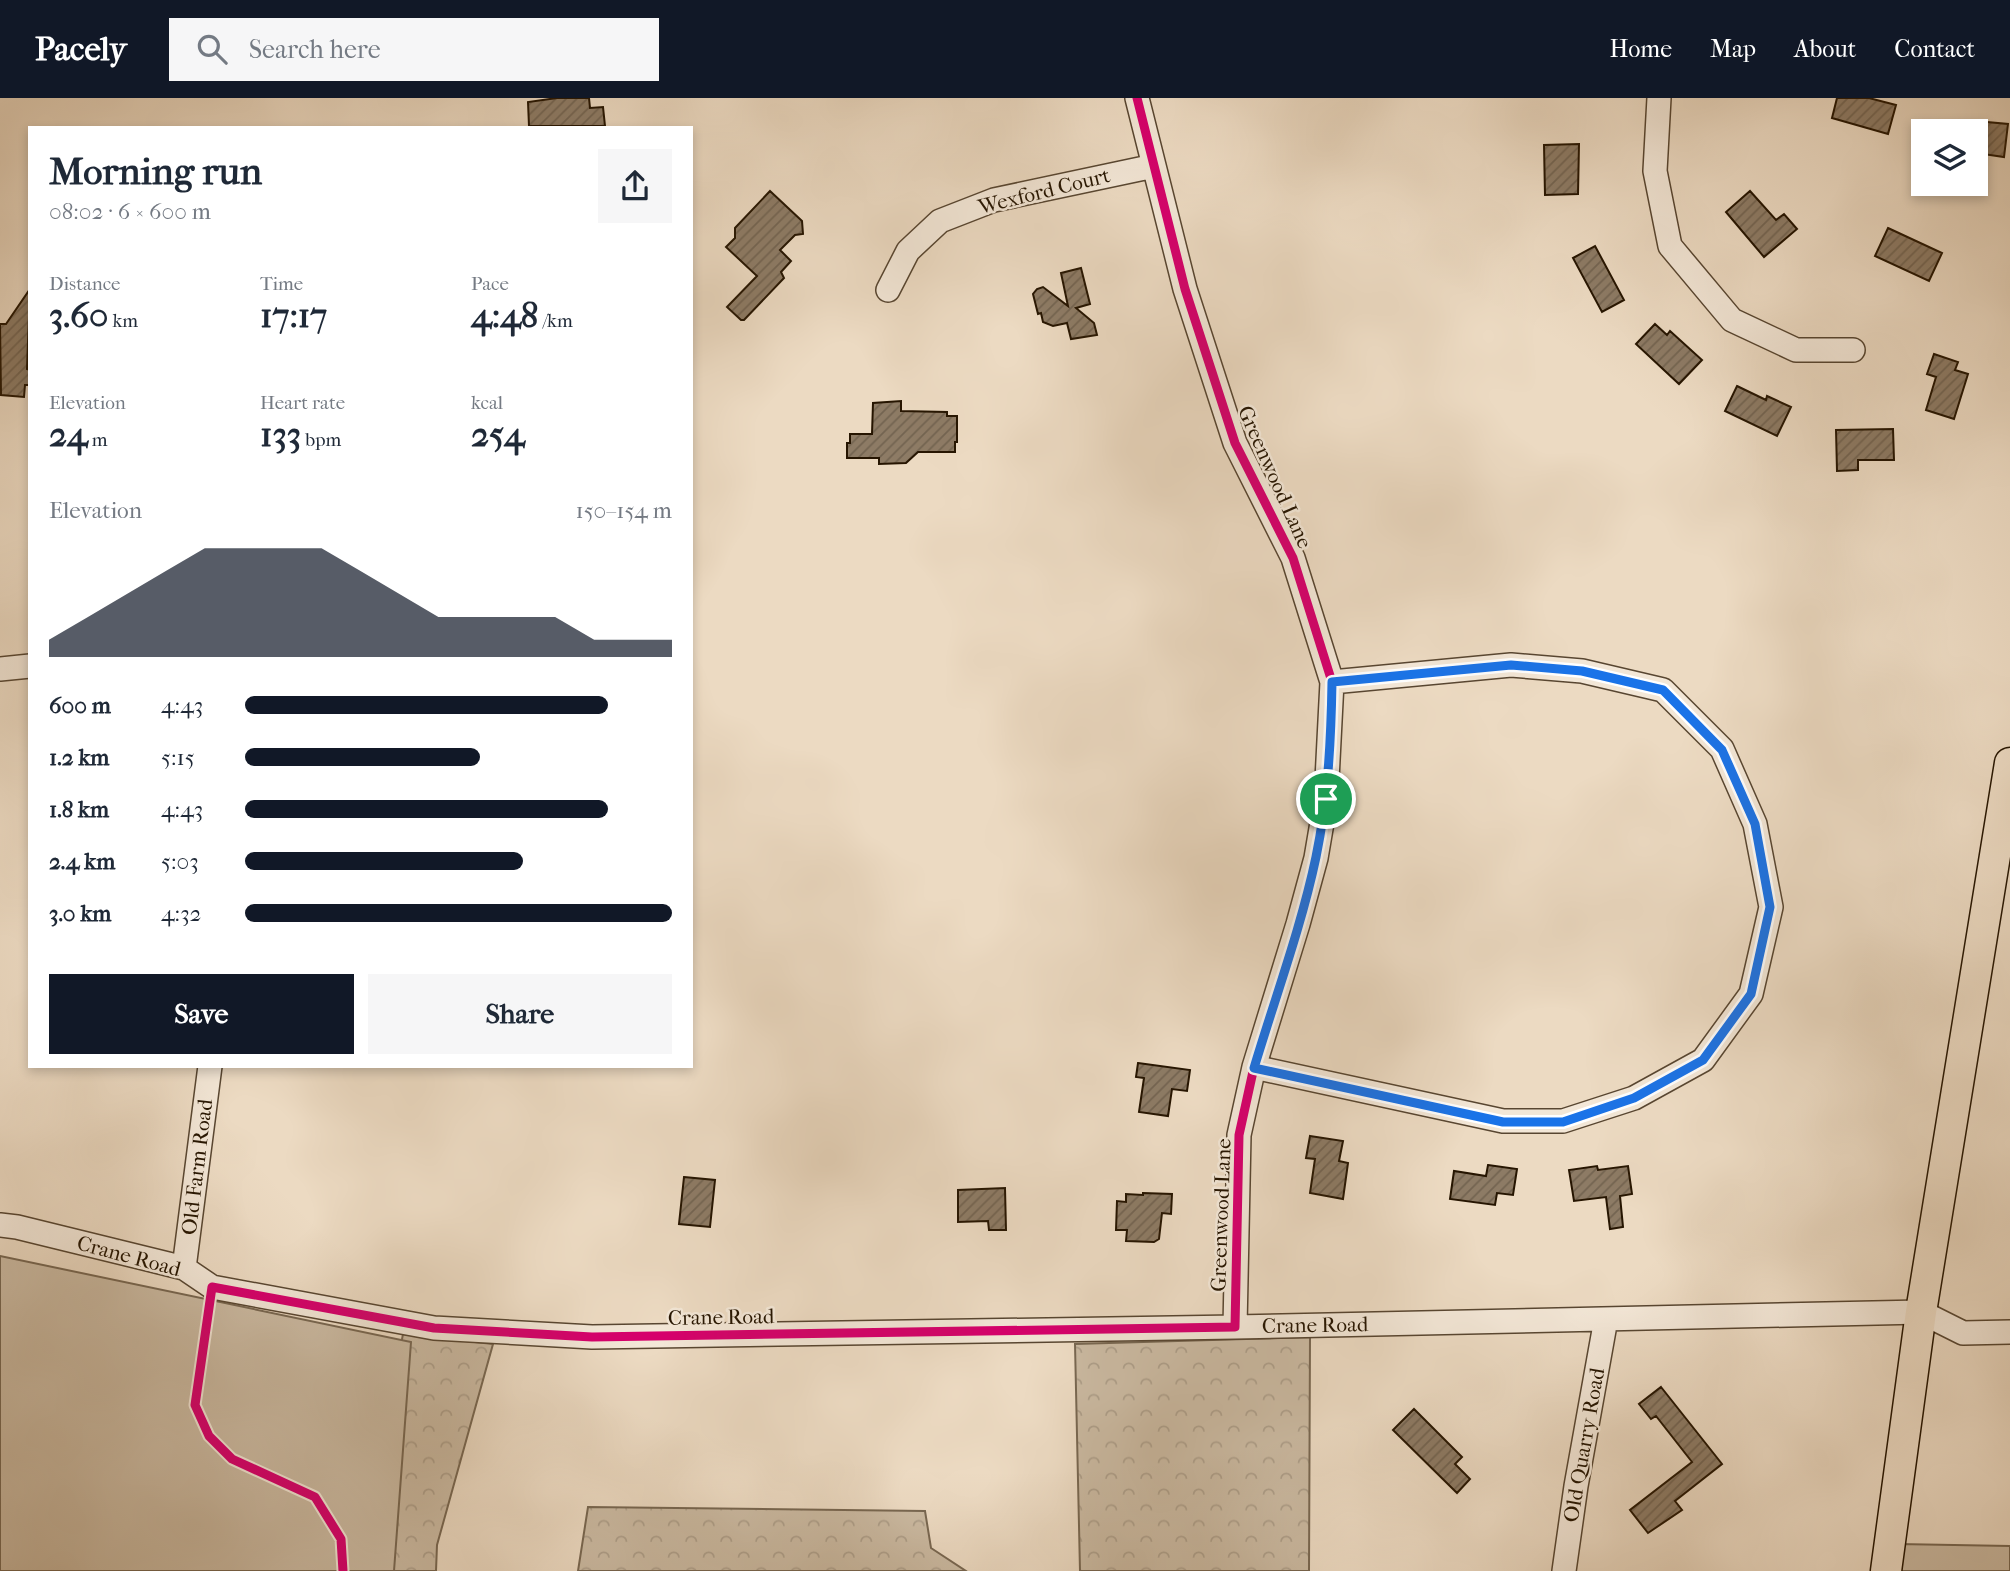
<!DOCTYPE html>
<html lang="en">
<head>
<meta charset="utf-8">
<style>
	body { margin:0; font-family:"IM FELL French Canon",serif; background:#f6f6f7; color:#1f2937; height:100vh; display:flex; flex-direction:column; font-size:26px; white-space:nowrap }
	* { box-sizing:border-box; margin:0 }
	p { font-size:23px; color:#747a83 }
	.icon { flex:none; width:38px; height:38px; fill:none; stroke:currentColor; stroke-width:2; stroke-linecap:round; stroke-linejoin:round }
	.map { position:relative; flex:1; overflow:hidden }
	.details { position:absolute; left:28px; top:28px; width:665px; height:942px; display:flex; flex-direction:column; background:#fff; border-radius:0px; box-shadow:0 4px 10px #0003 }
	.details>* { flex:none }
	.buttons { position:absolute; left:1911px; top:21px; display:grid; gap:14px }
	.buttons a { display:grid; place-items:center; width:77px; height:77px; border-radius:0px; background:#fff; box-shadow:0 4px 10px #0003; font-size:35px }
	.pin { position:absolute; display:grid; place-items:center; width:60px; height:60px; color:#fff; margin:-30px; border:4px solid #fff; border-radius:50%; box-shadow:0 2px 7px #0007 }
	.round { display:grid; place-items:center; flex:none; width:74px; height:74px; border-radius:0px; background:#f6f6f7 }
	.overview { display:flex; align-items:center; justify-content:space-between; height:119px; padding:0 21px }
	h1 { font-size:38px; font-weight:700; line-height:52px }
	.stats { display:grid; grid-template-columns:repeat(3,1fr); gap:10px; height:119px; padding:7px 21px }
	.stats div { display:grid; align-content:center }
	.stats b { font-size:35px; font-weight:700 }
	.stats small { font-size:19px; font-weight:400 }
	.stats p { font-size:19px }
	.chart { height:196px; padding:14px 21px }
	.chart p { display:flex; justify-content:space-between }
	.chart svg { width:100%; height:126px; margin-top:7px; fill:#111827; opacity:.7 }
	.action { display:flex; gap:14px; margin-top:auto; padding:14px 21px }
	.action a { flex:1; height:80px; border-radius:0px; background:#111827; color:#fff; font-size:28px; font-weight:700; line-height:80px; text-align:center }
	.action a+a { background:#f6f6f7; color:#1f2937 }
	ul { padding:0 21px; list-style:none; font-size:23px }
	li { display:grid; grid-template-columns:112px 84px 1fr; align-items:center; height:52px }
	li i { height:18px; border-radius:9px; background:#111827 }
	header { display:flex; align-items:center; gap:42px; box-sizing:border-box; height:98px; padding:0 35px; background:#111827; color:#fff }
	header strong { font-size:33px }
	nav { display:flex; gap:38px; margin-inline-start:auto; font-size:24px }
	.search { width:490px; height:63px; background:#f6f6f7; display:flex; align-items:center; gap:18px; box-sizing:border-box; padding:0 24px; border-radius:0px; color:#747a83; font-size:26px }
	.map>svg:first-child { display:block }
	.forest { fill:url(#forest-crowns); stroke:#786751; stroke-width:2 }
	.green { fill:#cab9a1; stroke:#786751; stroke-width:2 }
	.building { fill:url(#building-hatch); stroke:#261501; stroke-width:2 }
	.lines { fill:none; stroke-linecap:round; stroke-linejoin:round }
	.minor-casing { stroke:#584631; stroke-width:26 }
	.major-casing { stroke:#261501; stroke-width:33 }
	.minor { stroke:#f3e7d7; stroke-width:23 }
	.major { stroke:#ecdac2; stroke-width:30 }
	.cycleway-casing { stroke:#f3e7d7; stroke-width:13 }
	.cycleway { stroke:#d6006c; stroke-width:9 }
	.route-casing { stroke:#fff; stroke-width:14 }
	.route { stroke:#1a73e8; stroke-width:9 }
	.labels { text-anchor:middle; dominant-baseline:central; stroke-width:5; stroke-linejoin:round; paint-order:stroke }
	.street-label { font-size:21px; fill:#261501; stroke:#f3e7d7 }
</style>
</head>
<body>
<header>
<strong>Pacely</strong>
<div class="search"><svg class="icon" aria-label="search" viewBox="0 0 24 24"><circle cx="10" cy="10" r="6"/><path d="M15 15l6 6"/></svg>Search here</div>
<nav><a>Home</a><a>Map</a><a>About</a><a>Contact</a></nav>
</header>
<div class="map">
<svg width="2010" height="1473" viewBox="0 0 2010 1473">
	<defs>
		<pattern id="forest-crowns" width="20" height="18" patternUnits="userSpaceOnUse" patternTransform="scale(1.75)"><rect width="20" height="18" fill="#cab9a1"/><path d="M2 6a3 3 0 1 1 6 0M12 15a3 3 0 1 1 6 0" fill="none" stroke="#ad9e89"/></pattern>
		<pattern id="building-hatch" width="6" height="6" patternUnits="userSpaceOnUse" patternTransform="scale(1.75)"><rect width="6" height="6" fill="#8d7b65"/><path d="M-1 1l2-2M0 6l6-6M5 7l2-2" fill="none" stroke="#736451"/></pattern>
	</defs>
	<rect width="100%" height="100%" fill="#ecdac2"/>
	<filter id="stains"><feTurbulence type="fractalNoise" baseFrequency=".00286" numOctaves="4"/><feColorMatrix values="0 0 0 0 .2 0 0 0 0 .09 0 0 0 0 .02 0 0 0 .5 -.17"/></filter>
	<radialGradient id="worn" r=".72"><stop offset=".6" stop-color="#630" stop-opacity="0"/><stop offset="1" stop-color="#630" stop-opacity=".3"/></radialGradient>
	<path class="forest" d="M403 1236 493 1246 437 1447 436 1473H357Z
		M1310 1239 1309 1473H1080L1075 1246Z
		M588 1409 925 1413 931 1450 966 1473H578Z"/>
	<path class="green" d="M0 1158 411 1244 394 1473H0Z
		M1898 1446 2010 1448V1473H1894Z"/>
	<path class="building" d="M557 0H589L590 10 603 9 605 28H529L528 4Z
		M1837 0H1869L1896 7 1888 36 1832 20Z
		M1976 23 2008 26 2004 59 1976 55Z
		M1579 46 1578 96 1545 97 1544 47Z
		M770 93 802 123 803 136 795 137 780 152 791 163 781 174 784 180 744 222H741L727 209 757 178 726 149 735 140V130Z
		M1750 93 1776 122 1784 116 1797 131 1764 159 1726 114Z
		M1888 130 1942 155 1929 183 1875 158Z
		M1595 148 1624 202 1602 214 1573 160Z
		M1081 170 1090 206 1076 210 1094 225 1097 237 1071 241 1067 225 1053 228 1043 224 1041 215 1038 216 1033 196 1037 191 1043 189 1068 208 1061 175Z
		M30 191 27 271 30 272V287H25L24 299 1 297 0 226H6Z
		M1655 226 1667 237 1670 233 1702 262 1679 286 1636 246Z
		M1934 256 1958 264 1955 272 1968 276 1954 321 1926 312 1936 279 1927 276Z
		M1737 288 1766 302 1767 298 1791 309 1777 338 1725 313Z
		M901 303V313L947 314V318H957V344H955V354H918L906 365 879 366V360H847V345H850V336H872L873 305Z
		M1893 331 1894 362H1858V372L1837 373 1836 332Z
		M1138 965 1190 972 1187 993 1172 991 1168 1018 1139 1014 1144 980 1136 979Z
		M1310 1038 1343 1043 1339 1063 1348 1065 1343 1101 1310 1095 1315 1061 1306 1060Z
		M1488 1067 1517 1071 1513 1097 1497 1095 1495 1107 1450 1101 1454 1073 1486 1078Z
		M1597 1068 1598 1072 1628 1068 1632 1096 1620 1098 1623 1129 1610 1131 1606 1099 1574 1103 1569 1072Z
		M684 1079 715 1082 710 1129 679 1126Z
		M1005 1090 1006 1132H989L988 1123 958 1124V1092Z
		M1143 1095 1172 1096 1171 1116 1162 1115 1159 1141 1154 1144 1126 1143 1127 1132H1116L1117 1103 1126 1104V1096L1143 1097Z
		M1661 1289 1722 1366 1675 1403 1682 1412 1648 1435 1630 1412 1692 1364 1656 1318 1651 1321 1639 1306Z
		M1414 1311 1462 1359 1455 1366 1470 1381 1457 1395 1393 1332Z"/>
	<g class="lines">
		<g class="minor-casing">
			<path id="minor" d="M1137 0 1185 191 1235 345 1293 460 1332 584 1326 701 1316 760 1298 826 1254 969 1239 1037 1235 1229
				M1659 0 1655 73 1670 148 1732 222 1796 252H1853
				M888 192 908 153 940 123 994 102 1154 68
				M0 571 30 568
				M1254 969 1503 1023H1563L1634 1000 1703 962 1751 896 1771 809 1755 726 1722 651 1663 592 1582 573 1511 567 1332 584
				M0 1127 17 1129 184 1170 212 1189 434 1230 592 1239 1235 1229 1921 1214 1963 1235 2010 1234
				M184 1170 210 968
				M1564 1473 1576 1388 1606 1221"/>
		</g>
		<g class="major-casing">
			<path id="major" d="M1886 1473 1921 1214 2010 665"/>
		</g>
		<use href="#minor" class="minor"/>
		<use href="#major" class="major"/>
		<g class="cycleway-casing">
			<path id="cycleway" d="M343 1473 341 1441 315 1399 232 1361 209 1338 195 1307 212 1189 434 1230 592 1239 1235 1229 1239 1037 1254 969 1298 826 1316 760 1326 701 1332 584 1293 460 1235 345 1185 191 1137 0"/>
		</g>
		<use href="#cycleway" class="cycleway"/>
	</g>
	<g class="lines">
		<g class="route-casing">
			<path id="route" d="M1511 567 1582 573 1663 592 1722 652 1755 726 1770 809 1751 896 1703 962 1634 1000 1563 1024H1503L1254 970C1275 900 1301 830 1316 759 1328 701 1331 643 1332 584Z"/>
		</g>
		<use href="#route" class="route"/>
	</g>
	<g class="labels">
		<g class="street-label">
			<text transform="translate(1044 93) rotate(-14)">Wexford Court</text>
			<text transform="translate(1275 379) rotate(66)">Greenwood Lane</text>
			<text transform="translate(197 1069) rotate(-83)">Old Farm Road</text>
			<text transform="translate(1221 1117) rotate(-88)">Greenwood Lane</text>
			<text transform="translate(129 1158) rotate(15)">Crane Road</text>
			<text transform="translate(721 1219) rotate(-1)">Crane Road</text>
			<text transform="translate(1315 1227) rotate(-1)">Crane Road</text>
			<text transform="translate(1584 1347) rotate(-80)">Old Quarry Road</text>
		</g>
	</g>
	<rect width="100%" height="100%" filter="url(#stains)"/>
	<rect width="100%" height="100%" fill="url(#worn)"/>
</svg>
<div class="buttons">
<a><svg class="icon" aria-label="layers" viewBox="0 0 24 24"><path d="M12 4l9 5-9 5-9-5zM3 14l9 5 9-5"/></svg></a>
</div>
<div class="pin" style="left:1326px;top:701px;background:#1e9e55"><svg class="icon" aria-label="arrive" viewBox="0 0 24 24"><path d="M6 21V4h12l-3 4 3 4H6"/></svg></div>
<section class="details">
<div class="overview"><div><h1>Morning run</h1><p>08:02 · 6 × 600 m</p></div><a class="round"><svg class="icon" aria-label="share" viewBox="0 0 24 24"><path d="M12 15V3M7 8l5-5 5 5M5 13v7h14v-7"/></svg></a></div>
<div class="stats">
<div><p>Distance</p><b>3.60<small> km</small></b></div>
<div><p>Time</p><b>17:17</b></div>
<div><p>Pace</p><b>4:48<small> /km</small></b></div>
</div>
<div class="stats">
<div><p>Elevation</p><b>24<small> m</small></b></div>
<div><p>Heart rate</p><b>133<small> bpm</small></b></div>
<div><p>kcal</p><b>254</b></div>
</div>
<div class="chart"><p><span>Elevation</span>150–154 m</p>
<svg viewBox="0 0 160 44" preserveAspectRatio="none"><path d="M0 44V38L10 30L20 22L30 14L40 6L50 6L60 6L70 6L80 14L90 22L100 30L110 30L120 30L130 30L140 38L150 38L160 38V44z"/></svg>
</div>
<ul>
<li><b>600 m</b>4:43<i style="width:85%"></i></li>
<li><b>1.2 km</b>5:15<i style="width:55%"></i></li>
<li><b>1.8 km</b>4:43<i style="width:85%"></i></li>
<li><b>2.4 km</b>5:03<i style="width:65%"></i></li>
<li><b>3.0 km</b>4:32<i style="width:100%"></i></li>
</ul>
<div class="action"><a>Save</a><a>Share</a></div>
</section>
</div>
</body>
</html>
